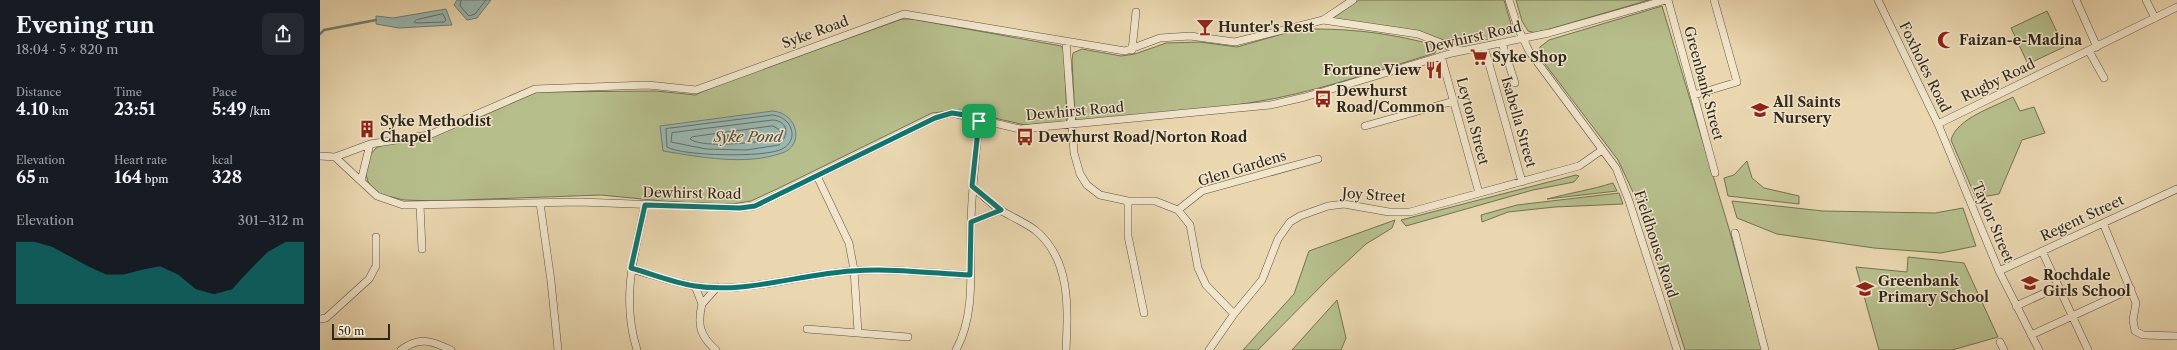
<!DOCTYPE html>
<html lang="en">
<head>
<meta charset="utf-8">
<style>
	body { margin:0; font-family:"Libre Caslon Text",serif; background:#242831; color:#f1f3f6; height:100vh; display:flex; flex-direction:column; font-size:15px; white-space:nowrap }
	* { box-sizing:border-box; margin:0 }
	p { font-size:13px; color:#9ea1a6 }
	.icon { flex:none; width:22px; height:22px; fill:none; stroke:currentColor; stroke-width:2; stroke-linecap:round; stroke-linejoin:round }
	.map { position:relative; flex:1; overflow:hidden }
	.panel { display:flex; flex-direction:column; background:#171b24; width:320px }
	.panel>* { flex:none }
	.scale { position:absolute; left:12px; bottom:10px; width:58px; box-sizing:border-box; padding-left:4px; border:2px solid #30271a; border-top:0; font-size:11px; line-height:14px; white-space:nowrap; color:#30271a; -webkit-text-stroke:3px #f1e5cc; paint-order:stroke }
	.pin { position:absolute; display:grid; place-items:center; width:34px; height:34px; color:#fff; margin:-17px; border-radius:8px; box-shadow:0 2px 6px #0006 }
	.round { display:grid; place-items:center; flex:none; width:42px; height:42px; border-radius:8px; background:#242831 }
	.head { display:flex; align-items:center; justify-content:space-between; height:68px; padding:0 16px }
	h1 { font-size:22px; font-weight:700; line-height:30px }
	.metrics { display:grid; grid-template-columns:repeat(3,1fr); gap:6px; height:68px; padding:4px 16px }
	.metrics div { display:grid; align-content:center }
	.metrics b { font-size:17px; font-weight:700 }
	.metrics small { font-size:11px; font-weight:400 }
	.metrics p { font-size:11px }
	.chart { height:112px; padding:8px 16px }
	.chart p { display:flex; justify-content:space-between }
	.chart svg { width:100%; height:72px; margin-top:4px; fill:#0f766e; opacity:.7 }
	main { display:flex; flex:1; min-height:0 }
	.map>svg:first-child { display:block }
	.green { fill:#b6be8c; stroke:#737253 }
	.water { fill:#9ab8b3; stroke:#707e76 }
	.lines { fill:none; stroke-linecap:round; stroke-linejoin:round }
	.shore { stroke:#657066; stroke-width:1 }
	.stream { stroke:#707e76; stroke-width:2.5 }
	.street-casing { stroke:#5e5340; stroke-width:8 }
	.street { stroke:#f1e5cc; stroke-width:7 }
	.route-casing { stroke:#fff; stroke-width:8 }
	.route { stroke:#0f766e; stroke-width:5 }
	.labels { text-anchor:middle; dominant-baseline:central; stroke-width:3; stroke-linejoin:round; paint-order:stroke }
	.poi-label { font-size:14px; font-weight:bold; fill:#30271a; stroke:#f1e5cc; text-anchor:start }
	.street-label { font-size:14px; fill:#30271a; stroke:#f1e5cc }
	.water-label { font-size:15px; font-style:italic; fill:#4a4b40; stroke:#f1e5cc }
</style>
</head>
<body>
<main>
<section class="panel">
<div class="head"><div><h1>Evening run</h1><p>18:04 · 5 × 820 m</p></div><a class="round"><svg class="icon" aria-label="share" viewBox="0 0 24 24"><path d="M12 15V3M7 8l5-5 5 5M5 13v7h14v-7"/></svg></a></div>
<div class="metrics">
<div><p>Distance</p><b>4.10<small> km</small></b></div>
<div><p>Time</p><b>23:51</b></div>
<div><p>Pace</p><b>5:49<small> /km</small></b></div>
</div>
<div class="metrics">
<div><p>Elevation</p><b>65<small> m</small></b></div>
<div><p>Heart rate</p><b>164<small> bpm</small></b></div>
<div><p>kcal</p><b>328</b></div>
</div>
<div class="chart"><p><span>Elevation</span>301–312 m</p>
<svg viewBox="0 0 160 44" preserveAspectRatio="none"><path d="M0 44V6L10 6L20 9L30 15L40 21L50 26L60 26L70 23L80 21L90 26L100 35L110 38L120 35L130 23L140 12L150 6L160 6V44z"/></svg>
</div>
</section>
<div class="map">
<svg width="1857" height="350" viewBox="0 0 1857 350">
	<rect width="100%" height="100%" fill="#ead7b0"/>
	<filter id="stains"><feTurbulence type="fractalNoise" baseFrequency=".005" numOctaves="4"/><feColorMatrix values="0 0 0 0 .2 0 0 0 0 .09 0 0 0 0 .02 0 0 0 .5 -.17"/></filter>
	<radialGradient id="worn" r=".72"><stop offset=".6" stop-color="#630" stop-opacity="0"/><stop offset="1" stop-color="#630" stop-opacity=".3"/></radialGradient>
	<path class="green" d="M1039 0H1184L1191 24 1184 35 1139 46 1099 31 1012 19Z
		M1196 0H1329L1216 33 1208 31 1202 21Z
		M1342 6 1410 232 1442 350H1365L1319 205 1298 160 1222 60 1219 53 1220 47 1229 40Z
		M1727 11 1744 47 1708 64 1691 28Z
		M582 19H592L741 46 744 50 747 120 745 122 705 125 639 110 612 113 457 189 431 201 412 204 353 202 281 195 114 201 84 200 59 194 53 189 48 182 46 174 50 155 56 148 65 144 160 117 217 92 336 91 375 95 397 85Z
		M995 29C1036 29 1074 34 1114 45L1116 50 1115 53C1063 69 1010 87 957 98 891 111 824 115 758 121L755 118 752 60 753 53 762 49 801 56 815 54 846 43 880 42 917 47 969 32Z
		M1693 97 1700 111 1714 107 1725 133 1702 140 1679 194 1656 198 1631 140C1637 118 1674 107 1693 97Z
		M1427 161 1432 178 1444 188 1479 196V204L1408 196 1404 178 1414 175Z
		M1256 175 1259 176 1254 182 1213 190 1086 226 1081 220Z
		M1293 183 1297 191 1227 199C1249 193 1271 190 1293 183Z
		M1299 193 1303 204 1235 207 1188 212 1162 222 1161 215 1197 205Z
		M1412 201 1503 211 1615 213 1643 208 1656 246 1621 253 1554 248 1457 234 1417 218Z
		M1075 220 1072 228 1046 244 1008 279 938 350H923L974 294 989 251Z
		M1588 257 1644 263 1678 337 1632 350H1559L1536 267 1587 272Z
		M1017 300 1026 338 1021 350H972Z"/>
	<path class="water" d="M137 0H171L157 18 147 20 134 5Z
		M126 9 132 25 79 28 56 24V16L73 18Z
		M453 111C479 114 484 146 462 153 425 166 381 157 343 151L340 126Z"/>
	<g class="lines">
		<path class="shore" d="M141 0 140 6 149 16 155 14 166 0
			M123 14 126 20 124 22 96 23 94 22 96 20Z
			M453 115C472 117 480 140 462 149 445 158 362 156 347 147L346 129Z
			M453 120C469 121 469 136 459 145L426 150 386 149 351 142 352 133Z
			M453 126 460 130 457 139C440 142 383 149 370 139L372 137Z"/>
		<path class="stream" d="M0 34 4 30 56 20"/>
		<g class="street-casing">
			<path id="street" d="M1189 0 1198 28 1209 51 1296 168 1309 201 1357 350
				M1348 0 1395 173
				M1558 0 1618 124 1679 271 1719 350
				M1756 0 1777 47
				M1826 0 1835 18
				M1003 20 1098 34 1141 51
				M746 42 754 153 760 174 767 185 780 195 808 201H835L858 210 870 225 878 268 886 285 914 314
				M1182 43 1195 83
				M1164 46 1202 182
				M812 50 816 12
				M1769 51 1784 78
				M1121 56 1159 193
				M1374 95 1417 82 1394 0
				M1618 124 1857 7
				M1045 126 1134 101
				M0 156 15 157 57 196 83 205 260 202 420 208 435 206 615 118 632 113 700 129 950 105 985 97 1132 53 1229 33 1346 0
				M15 157 50 144 109 135 215 89 328 85 376 90 584 14 805 51 840 38 870 36 915 42 1003 20 1033 0
				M497 176 529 243 534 270 538 332
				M41 181 50 144
				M652 186C661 194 670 203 680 210 692 217 704 222 715 230 751 259 748 308 746 350
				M808 201V236L824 313
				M220 203 231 281 238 350
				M100 205 102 249
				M858 210 882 191 998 159
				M651 222 681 210
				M1783 223 1816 303 1813 320 1815 331 1823 335 1857 336
				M1415 233 1445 350
				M1722 251 1768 350
				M311 269C332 274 354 283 375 286 427 294 480 274 532 271 571 268 611 273 650 275
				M1679 271 1857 189
				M375 286 382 304
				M382 304C377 325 380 336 396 350
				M382 304 397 287
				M1696 306 1738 287
				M0 319 6 318 49 279 56 266V237
				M487 329 588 337
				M1711 335 1811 289
				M1680 342 1684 350
				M81 350C100 336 112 341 131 350
				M317 350C301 299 314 255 325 205
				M636 350C657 312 649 264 651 221 652 188 656 154 659 121
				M889 350 914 314 942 280 958 239 970 222 980 216 1008 206 1024 204 1069 212H1090L1259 166 1282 150"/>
		</g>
		<use href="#street" class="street"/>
	</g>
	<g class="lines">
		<g class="route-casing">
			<path id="route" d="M632 113 645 115 659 121 652 186 681 210 651 222 650 275C611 273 571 268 532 271 481 274 425 294 375 286 354 283 332 274 311 268L325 205 420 208 435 206 615 118Z"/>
		</g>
		<use href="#route" class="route"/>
	</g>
	<defs>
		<g id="bar-bare" transform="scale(1.38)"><path d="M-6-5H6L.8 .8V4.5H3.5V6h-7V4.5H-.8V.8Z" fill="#8f2418" stroke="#f1e5cc" stroke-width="2.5" paint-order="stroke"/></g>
		<g id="mosque-bare" transform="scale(1.38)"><path d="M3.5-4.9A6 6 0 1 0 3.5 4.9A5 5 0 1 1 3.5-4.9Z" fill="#8f2418" stroke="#f1e5cc" stroke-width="2.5" paint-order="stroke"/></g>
		<g id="supermarket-bare" transform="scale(1.38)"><path d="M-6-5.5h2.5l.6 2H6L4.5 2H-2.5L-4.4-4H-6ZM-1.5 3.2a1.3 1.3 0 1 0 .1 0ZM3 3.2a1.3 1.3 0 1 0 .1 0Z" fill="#8f2418" stroke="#f1e5cc" stroke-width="2.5" paint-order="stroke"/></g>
		<g id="restaurant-bare" transform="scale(1.38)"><path d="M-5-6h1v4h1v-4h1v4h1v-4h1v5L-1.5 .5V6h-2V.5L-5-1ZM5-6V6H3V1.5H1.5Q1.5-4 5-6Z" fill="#8f2418" stroke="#f1e5cc" stroke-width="2.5" paint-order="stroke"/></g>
		<g id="bus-bare" transform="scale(1.38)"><path d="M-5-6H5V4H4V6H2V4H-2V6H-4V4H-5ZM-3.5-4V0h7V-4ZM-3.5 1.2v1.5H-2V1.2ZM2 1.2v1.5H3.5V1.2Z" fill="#8f2418" stroke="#f1e5cc" stroke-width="2.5" paint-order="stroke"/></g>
		<g id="school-bare" transform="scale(1.38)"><path d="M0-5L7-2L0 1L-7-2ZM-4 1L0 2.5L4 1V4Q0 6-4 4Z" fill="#8f2418" stroke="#f1e5cc" stroke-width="2.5" paint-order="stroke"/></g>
		<g id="building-bare" transform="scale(1.38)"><path d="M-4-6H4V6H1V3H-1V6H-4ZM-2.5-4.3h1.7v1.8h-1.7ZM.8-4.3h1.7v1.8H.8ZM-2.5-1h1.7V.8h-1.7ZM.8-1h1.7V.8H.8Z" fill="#8f2418" stroke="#f1e5cc" stroke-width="2.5" paint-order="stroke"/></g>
	</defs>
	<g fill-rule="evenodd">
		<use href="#bar-bare" x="885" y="27"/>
		<use href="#mosque-bare" x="1626" y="40"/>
		<use href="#supermarket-bare" x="1159" y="57"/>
		<use href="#restaurant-bare" x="1114" y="70"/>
		<use href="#bus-bare" x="1003" y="99"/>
		<use href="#school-bare" x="1440" y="110"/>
		<use href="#building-bare" x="47" y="129"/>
		<use href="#bus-bare" x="705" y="137"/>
		<use href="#school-bare" x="1710" y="283"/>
		<use href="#school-bare" x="1545" y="289"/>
	</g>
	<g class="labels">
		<g class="poi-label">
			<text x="898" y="27">Hunter's Rest</text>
			<text x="1639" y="40">Faizan-e-Madina</text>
			<text x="1172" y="57">Syke Shop</text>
			<text x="1101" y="70" text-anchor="end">Fortune View</text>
			<text x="1016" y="91">Dewhurst<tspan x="1016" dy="16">Road/Common</tspan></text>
			<text x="1453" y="102">All Saints<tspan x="1453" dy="16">Nursery</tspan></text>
			<text x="60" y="121">Syke Methodist<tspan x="60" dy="16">Chapel</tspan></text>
			<text x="718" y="137">Dewhurst Road/Norton Road</text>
			<text x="1723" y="275">Rochdale<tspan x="1723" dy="16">Girls School</tspan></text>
			<text x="1558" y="281">Greenbank<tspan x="1558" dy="16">Primary School</tspan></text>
		</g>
		<g class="street-label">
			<text transform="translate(495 32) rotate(-20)">Syke Road</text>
			<text transform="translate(1153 37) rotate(-13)">Dewhirst Road</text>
			<text transform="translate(1605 67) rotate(64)">Foxholes Road</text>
			<text transform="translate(1678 80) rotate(-26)">Rugby Road</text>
			<text transform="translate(1384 83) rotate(75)">Greenbank Street</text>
			<text transform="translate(755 111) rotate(-5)">Dewhirst Road</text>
			<text transform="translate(1153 121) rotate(75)">Leyton Street</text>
			<text transform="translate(1199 122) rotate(74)">Isabella Street</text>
			<text transform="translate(922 168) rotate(-17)">Glen Gardens</text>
			<text transform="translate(372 193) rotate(1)">Dewhirst Road</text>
			<text transform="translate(1054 195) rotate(4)">Joy Street</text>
			<text transform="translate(1762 218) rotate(-25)">Regent Street</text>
			<text transform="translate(1673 222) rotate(67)">Taylor Street</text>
			<text transform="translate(1336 244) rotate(72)">Fieldhouse Road</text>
		</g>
		<g class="water-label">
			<text x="428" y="136">Syke Pond</text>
		</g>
	</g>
	<rect width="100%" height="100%" filter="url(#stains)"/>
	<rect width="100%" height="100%" fill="url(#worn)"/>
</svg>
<div class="scale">50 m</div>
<div class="pin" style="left:659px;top:121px;background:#1e9e55"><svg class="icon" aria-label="arrive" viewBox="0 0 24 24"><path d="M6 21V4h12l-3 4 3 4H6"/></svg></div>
</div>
</main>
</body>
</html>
